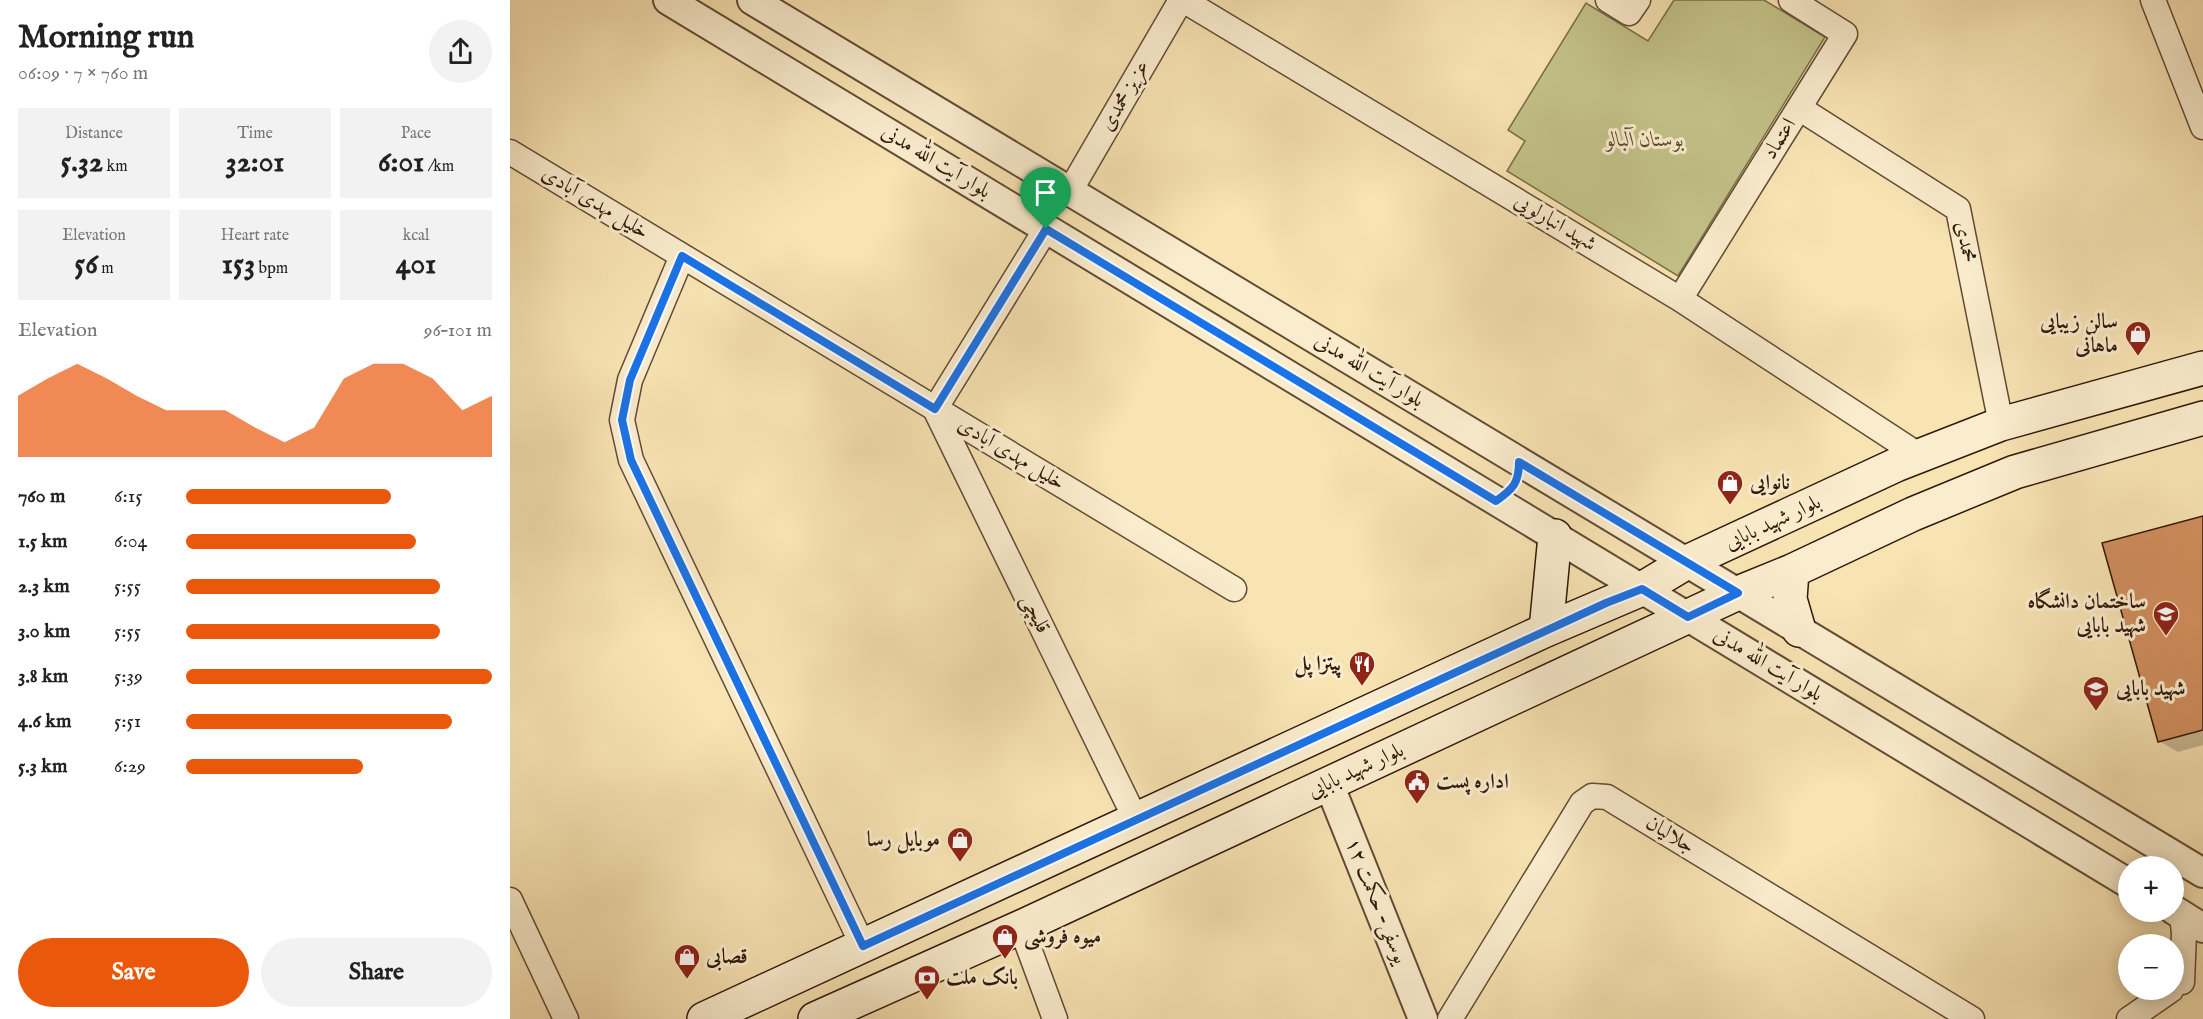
<!DOCTYPE html>
<html lang="en">
<head>
<meta charset="utf-8">
<style>
	body { margin:0; font-family:"IM FELL English",Amiri,serif; background:#f2f2f2; color:#222; height:100vh; display:flex; flex-direction:column; font-size:22px; white-space:nowrap }
	* { box-sizing:border-box; margin:0 }
	p { font-size:20px; color:#767676 }
	.icon { flex:none; width:33px; height:33px; fill:none; stroke:currentColor; stroke-width:2; stroke-linecap:round; stroke-linejoin:round }
	.map { position:relative; flex:1; overflow:hidden }
	.side { display:flex; flex-direction:column; background:#fff; width:510px }
	.side>* { flex:none }
	.controls { position:absolute; left:1608px; top:856px; display:grid; gap:12px }
	.controls a { display:grid; place-items:center; width:66px; height:66px; border-radius:50%; background:#fff; box-shadow:0 3px 15px #0003; font-size:30px }
	.pin { position:absolute; display:grid; place-items:center; width:51px; height:51px; color:#fff; margin:-62px -26px; border-radius:50% 50% 50% 0; rotate:-45deg; box-shadow:0 0 6px #0007 }
	.pin .icon { rotate:45deg }
	.round { display:grid; place-items:center; flex:none; width:63px; height:63px; border-radius:32px; background:#f2f2f2 }
	.head { display:flex; align-items:center; justify-content:space-between; height:102px; padding:0 18px }
	h1 { font-size:33px; font-weight:700; line-height:45px }
	.stats { display:grid; grid-template-columns:repeat(3,1fr); gap:9px; height:102px; padding:6px 18px }
	.stats div { display:grid; align-content:center; border-radius:0px; background:#f2f2f2; text-align:center }
	.stats b { font-size:30px; font-weight:700 }
	.stats small { font-size:16px; font-weight:400 }
	.stats p { font-size:16px }
	.chart { height:168px; padding:12px 18px }
	.chart p { display:flex; justify-content:space-between }
	.chart svg { width:100%; height:108px; margin-top:6px; fill:#ea580c; opacity:.7 }
	.primary-button { display:flex; gap:12px; margin-top:auto; padding:12px 18px }
	.primary-button a { flex:1; height:69px; border-radius:36px; background:#ea580c; color:#fff; font-size:24px; font-weight:700; line-height:69px; text-align:center }
	.primary-button a+a { background:#f2f2f2; color:#222 }
	ul { padding:0 18px; list-style:none; font-size:20px }
	li { display:grid; grid-template-columns:96px 72px 1fr; align-items:center; height:45px }
	li i { height:15px; border-radius:8px; background:#ea580c }
	main { display:flex; flex:1; min-height:0 }
	.map>svg:first-child { display:block }
	.green { fill:#c3c288; stroke:#7a6d48; stroke-width:1.5 }
	.shadow { fill:#0003 }
	.building { fill:#d08e5e; stroke:#311808; stroke-width:1.5 }
	.lines { fill:none; stroke-linecap:round; stroke-linejoin:round }
	.minor-casing { stroke:#634b33; stroke-width:27 }
	.tertiary-casing { stroke:#634b33; stroke-width:32 }
	.secondary-casing { stroke:#311808; stroke-width:36 }
	.minor { stroke:#faedce; stroke-width:24 }
	.tertiary { stroke:#faedce; stroke-width:28 }
	.secondary { stroke:#faedce; stroke-width:33 }
	.route-casing { stroke:#fff; stroke-width:12 }
	.route { stroke:#1a73e8; stroke-width:8 }
	.labels { text-anchor:middle; dominant-baseline:central; stroke-width:6; stroke-linejoin:round; paint-order:stroke }
	.street-label { font-size:21px; fill:#311808; stroke:#faedce }
	.park-label { font-size:21px; font-style:italic; fill:#5d4b2e; stroke:#faedce }
	.poi-label { font-size:21px; font-weight:bold; fill:#311808; stroke:#faedce; text-anchor:start }
</style>
</head>
<body>
<main>
<section class="side">
<div class="head"><div><h1>Morning run</h1><p>06:09 · 7 × 760 m</p></div><a class="round"><svg class="icon" aria-label="share" viewBox="0 0 24 24"><path d="M12 15V3M7 8l5-5 5 5M5 13v7h14v-7"/></svg></a></div>
<div class="stats">
<div><p>Distance</p><b>5.32<small> km</small></b></div>
<div><p>Time</p><b>32:01</b></div>
<div><p>Pace</p><b>6:01<small> /km</small></b></div>
</div>
<div class="stats">
<div><p>Elevation</p><b>56<small> m</small></b></div>
<div><p>Heart rate</p><b>153<small> bpm</small></b></div>
<div><p>kcal</p><b>401</b></div>
</div>
<div class="chart"><p><span>Elevation</span>96–101 m</p>
<svg viewBox="0 0 160 44" preserveAspectRatio="none"><path d="M0 44V19L10 12L20 6L30 12L40 19L50 25L60 25L70 25L80 32L90 38L100 32L110 12L120 6L130 6L140 12L150 25L160 19V44z"/></svg>
</div>
<ul>
<li><b>760 m</b>6:15<i style="width:67%"></i></li>
<li><b>1.5 km</b>6:04<i style="width:75%"></i></li>
<li><b>2.3 km</b>5:55<i style="width:83%"></i></li>
<li><b>3.0 km</b>5:55<i style="width:83%"></i></li>
<li><b>3.8 km</b>5:39<i style="width:100%"></i></li>
<li><b>4.6 km</b>5:51<i style="width:87%"></i></li>
<li><b>5.3 km</b>6:29<i style="width:58%"></i></li>
</ul>
<div class="primary-button"><a>Save</a><a>Share</a></div>
</section>
<div class="map">
<svg width="1693" height="1019" viewBox="0 0 1693 1019">
	<rect width="100%" height="100%" fill="#f8e3b3"/>
	<filter id="stains"><feTurbulence type="fractalNoise" baseFrequency=".00333" numOctaves="4"/><feColorMatrix values="0 0 0 0 .2 0 0 0 0 .09 0 0 0 0 .02 0 0 0 .5 -.17"/></filter>
	<radialGradient id="worn" r=".72"><stop offset=".6" stop-color="#630" stop-opacity="0"/><stop offset="1" stop-color="#630" stop-opacity=".3"/></radialGradient>
	<path class="green" d="M1164 0H1254L1315 37 1168 276 997 171 1015 141 998 130 1076 3 1138 41Z"/>
	<path class="shadow" d="M1693 517V745L1668 752 1649 741Z"/>
	<path class="building" d="M1693 516V730L1648 742 1592 543Z"/>
	<g class="lines">
		<g class="minor-casing">
			<path id="minor" d="M673 0 1170 299 1410 456
				M1098 0 1119 13 1128 0
				M1643 0 1693 127
				M1289 108 1448 209 1491 424
				M0 152 724 589
				M560 191 671 0
				M536 229 425 409 626 820
				M172 256 120 380 112 420 121 460 353 946
				M1170 299 1335 34 1281 0
				M0 900 56 1019
				M511 927 545 1019
				M1672 982 1674 933 1672 916
				M940 1019 1072 803 1082 796 1097 797 1462 1019
				M1619 1019 1661 990"/>
		</g>
		<g class="tertiary-casing">
			<path id="tertiary" d="M158 0 1618 883
				M242 0 1693 873
				M819 784 913 1019
				M1664 910 1693 928"/>
		</g>
		<g class="secondary-casing">
			<path id="secondary" d="M1282 571 1280 599 1289 630
				M1036 630 1045 536
				M194 1019 1036 630 1132 589 1177 562 1386 465 1491 424 1693 368
				M305 1019 511 927 1228 593 1282 571 1403 514 1505 472 1693 418"/>
		</g>
		<use href="#minor" class="minor"/>
		<use href="#tertiary" class="tertiary"/>
		<use href="#secondary" class="secondary"/>
	</g>
	<g class="lines">
		<g class="route-casing">
			<path id="route" d="M536 229 986 501C1003 489 1009 483 1009 462L1228 593 1178 617 1132 589 1096 603 353 946 121 460 112 420 120 380 172 256 425 409Z"/>
		</g>
		<use href="#route" class="route"/>
	</g>
	<defs>
		<g id="shop-pin" transform="scale(1.35)"><path d="M0 17L-7.5 6A9.5 9.5 0 1 1 7.5 6Z" fill="#8f2418" stroke="#faedce"/><path d="M-5-2.5h2.3a2.7 3.5 0 0 1 5.4 0H5L5.5 6h-11ZM-1.5-2.5h3a1.5 2.3 0 0 0-3 0Z" fill="#fff"/></g>
		<g id="university-pin" transform="scale(1.35)"><path d="M0 17L-7.5 6A9.5 9.5 0 1 1 7.5 6Z" fill="#8f2418" stroke="#faedce"/><path d="M0-5L7-2L0 1L-7-2ZM-4 1L0 2.5L4 1V4Q0 6-4 4Z" fill="#fff"/></g>
		<g id="restaurant-pin" transform="scale(1.35)"><path d="M0 17L-7.5 6A9.5 9.5 0 1 1 7.5 6Z" fill="#8f2418" stroke="#faedce"/><path d="M-5-6h1v4h1v-4h1v4h1v-4h1v5L-1.5 .5V6h-2V.5L-5-1ZM5-6V6H3V1.5H1.5Q1.5-4 5-6Z" fill="#fff"/></g>
		<g id="civic-pin" transform="scale(1.35)"><path d="M0 17L-7.5 6A9.5 9.5 0 1 1 7.5 6Z" fill="#8f2418" stroke="#faedce"/><path d="M-.6-6.5H3V-4.5H.6V-3L4-1V1h2V6H-6V1h2V-1L-.6-3ZM-1.2 2.5V6h2.4V2.5Z" fill="#fff"/></g>
		<g id="bank-pin" transform="scale(1.35)"><path d="M0 17L-7.5 6A9.5 9.5 0 1 1 7.5 6Z" fill="#8f2418" stroke="#faedce"/><path d="M-6-4H6V4H-6ZM0-2.3a2.3 2.3 0 1 0 0 4.6a2.3 2.3 0 1 0 0-4.6Z" fill="#fff"/></g>
	</defs>
	<g fill-rule="evenodd">
		<use href="#shop-pin" x="1628" y="334"/>
		<use href="#shop-pin" x="1220" y="483"/>
		<use href="#university-pin" x="1656" y="614"/>
		<use href="#restaurant-pin" x="852" y="664"/>
		<use href="#university-pin" x="1586" y="689"/>
		<use href="#civic-pin" x="907" y="782"/>
		<use href="#shop-pin" x="450" y="840"/>
		<use href="#shop-pin" x="495" y="937"/>
		<use href="#shop-pin" x="177" y="957"/>
		<use href="#bank-pin" x="417" y="978"/>
	</g>
	<g class="labels">
		<g class="street-label">
			<text transform="translate(615 96) rotate(-60)">عزیز محمدی</text>
			<text transform="translate(1270 139) rotate(-58)">اعتماد</text>
			<text transform="translate(426 162) rotate(31)">بلوار آیت الله مدنی</text>
			<text transform="translate(85 203) rotate(31)">خلیل مهدی آبادی</text>
			<text transform="translate(1045 223) rotate(31)">شهید انبارلویی</text>
			<text transform="translate(1455 242) rotate(79)">محمدی</text>
			<text transform="translate(859 371) rotate(31)">بلوار آیت الله مدنی</text>
			<text transform="translate(501 454) rotate(31)">خلیل مهدی آبادی</text>
			<text transform="translate(1263 523) rotate(-25)">بلوار شهید بابایی</text>
			<text transform="translate(525 614) rotate(64)">قلیچی</text>
			<text transform="translate(1258 665) rotate(31)">بلوار آیت الله مدنی</text>
			<text transform="translate(846 771) rotate(-25)">بلوار شهید بابایی</text>
			<text transform="translate(1160 835) rotate(31)">جلالیان</text>
			<text transform="translate(866 901) rotate(68)">یوسفی- حکمت ۱۲</text>
		</g>
		<g class="park-label">
			<text x="1135" y="140">بوستان آلبالو</text>
		</g>
		<g class="poi-label">
			<text x="1608" y="322" text-anchor="end">سالن زیبایی<tspan x="1608" dy="24">ماهانی</tspan></text>
			<text x="1240" y="483">نانوایی</text>
			<text x="1636" y="602" text-anchor="end">ساختمان دانشگاه<tspan x="1636" dy="24">شهید بابایی</tspan></text>
			<text x="832" y="664" text-anchor="end">پیتزا پل</text>
			<text x="1606" y="689">شهید بابایی</text>
			<text x="926" y="782">اداره پست</text>
			<text x="430" y="840" text-anchor="end">موبایل رسا</text>
			<text x="514" y="937">میوه فروشی</text>
			<text x="196" y="957">قصابی</text>
			<text x="436" y="978">بانک ملت</text>
		</g>
	</g>
	<rect width="100%" height="100%" filter="url(#stains)"/>
	<rect width="100%" height="100%" fill="url(#worn)"/>
</svg>
<div class="controls">
<a>+</a>
<a>−</a>
</div>
<div class="pin" style="left:536px;top:229px;background:#1e9e55"><svg class="icon" aria-label="arrive" viewBox="0 0 24 24"><path d="M6 21V4h12l-3 4 3 4H6"/></svg></div>
</div>
</main>
</body>
</html>
